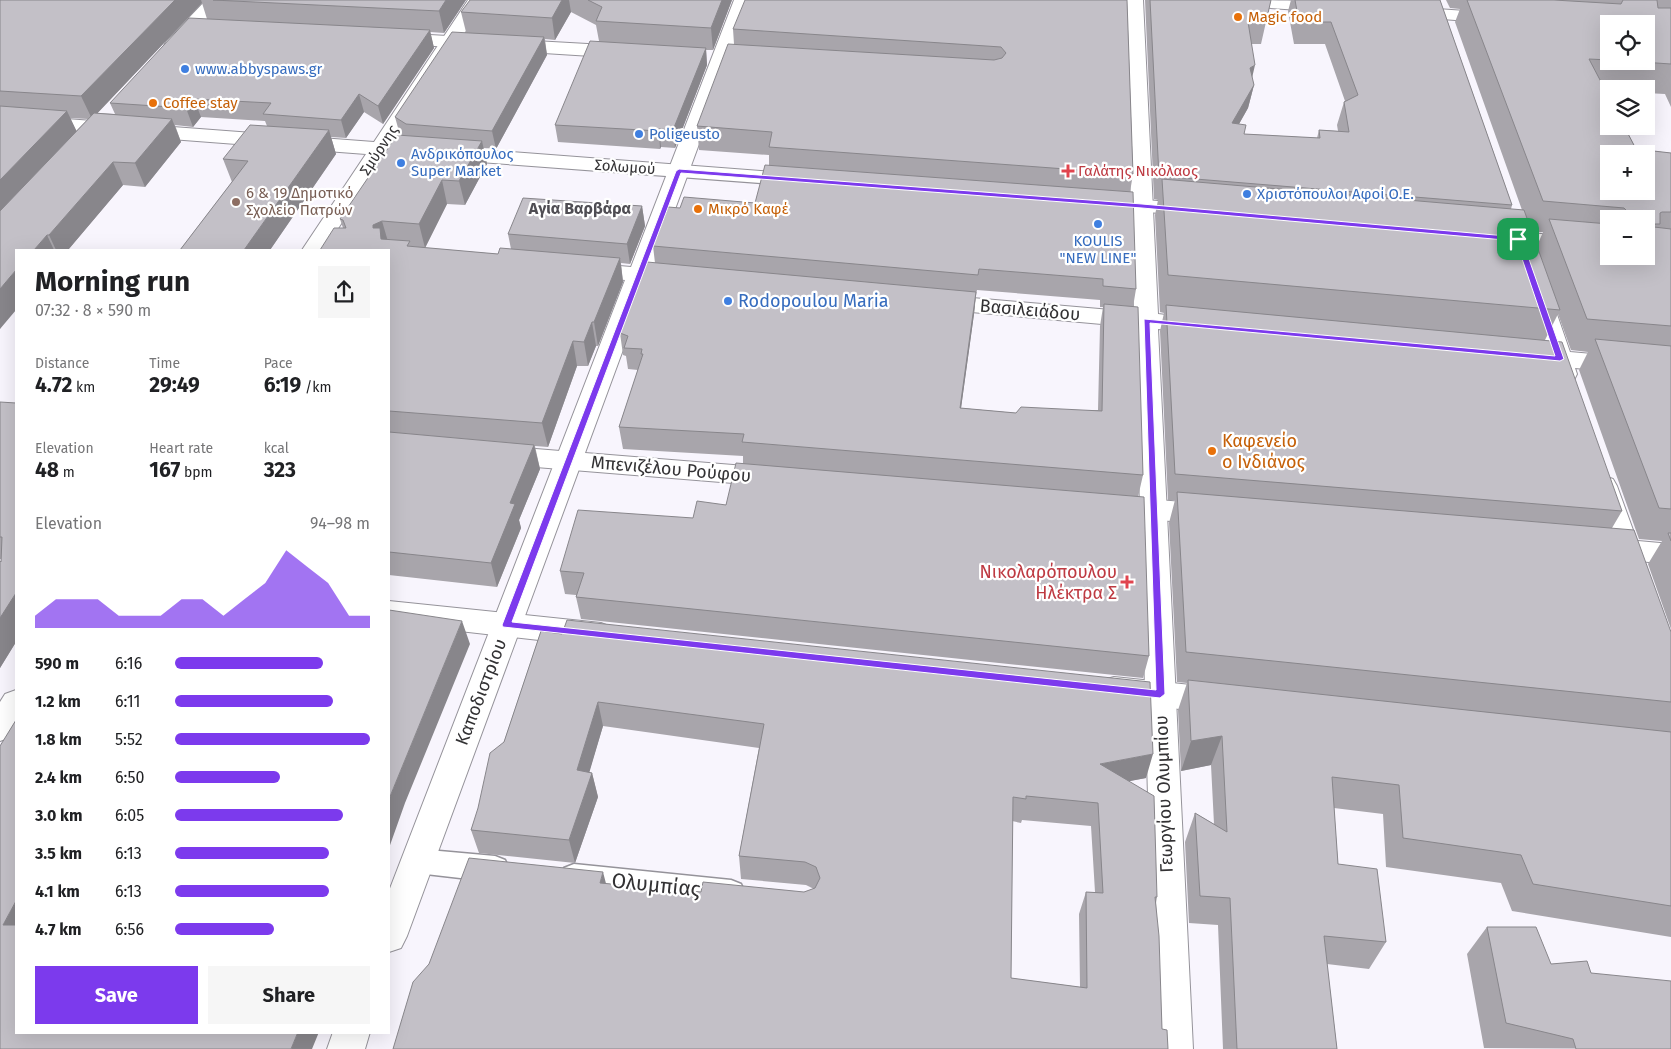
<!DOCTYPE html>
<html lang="en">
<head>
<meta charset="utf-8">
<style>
	body { margin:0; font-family:"Fira Sans",sans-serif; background:#f6f6f6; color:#202124; height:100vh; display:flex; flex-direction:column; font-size:19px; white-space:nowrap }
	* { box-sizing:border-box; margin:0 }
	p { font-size:16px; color:#757577 }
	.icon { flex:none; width:28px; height:28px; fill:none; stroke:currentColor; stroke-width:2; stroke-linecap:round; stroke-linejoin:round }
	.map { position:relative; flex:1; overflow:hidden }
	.details { position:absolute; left:15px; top:249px; width:375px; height:785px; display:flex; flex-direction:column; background:#fff; border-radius:0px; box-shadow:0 5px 20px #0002 }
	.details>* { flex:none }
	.tools { position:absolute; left:1600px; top:15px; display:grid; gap:10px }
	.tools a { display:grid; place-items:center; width:55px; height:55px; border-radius:0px; background:#fff; box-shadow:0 5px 20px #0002; font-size:25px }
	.pin { position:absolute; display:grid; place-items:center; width:42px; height:42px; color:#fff; margin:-21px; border-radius:10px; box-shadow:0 2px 8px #0006 }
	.round { display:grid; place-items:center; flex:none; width:52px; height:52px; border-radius:0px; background:#f6f6f6 }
	.summary { display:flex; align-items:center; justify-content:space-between; height:85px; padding:0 20px }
	h1 { font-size:28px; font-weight:700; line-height:38px }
	.metrics { display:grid; grid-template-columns:repeat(3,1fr); gap:8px; height:85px; padding:5px 20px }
	.metrics div { display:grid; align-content:center }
	.metrics b { font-size:21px; font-weight:700 }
	.metrics small { font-size:14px; font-weight:400 }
	.metrics p { font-size:14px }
	.chart { height:140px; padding:10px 20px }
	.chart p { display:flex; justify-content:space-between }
	.chart svg { width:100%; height:90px; margin-top:5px; fill:#7c3aed; opacity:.7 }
	.button { display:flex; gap:10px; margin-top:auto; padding:10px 20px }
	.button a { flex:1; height:58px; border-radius:0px; background:#7c3aed; color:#fff; font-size:20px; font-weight:700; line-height:58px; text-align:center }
	.button a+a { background:#f6f6f6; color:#202124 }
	ul { padding:0 20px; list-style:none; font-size:16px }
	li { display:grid; grid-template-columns:80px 60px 1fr; align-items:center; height:38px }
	li i { height:12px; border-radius:6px; background:#7c3aed }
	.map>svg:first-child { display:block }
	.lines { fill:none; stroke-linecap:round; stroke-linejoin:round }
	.lane-casing { stroke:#95939a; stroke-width:3 }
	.street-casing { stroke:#95939a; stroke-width:2 }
	.secondary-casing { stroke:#95939a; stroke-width:2 }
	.lane { fill:#fff; fill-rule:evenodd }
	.street { fill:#fff; fill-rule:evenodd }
	.secondary { fill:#fff; fill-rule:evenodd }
	.wall { fill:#a8a5ab; fill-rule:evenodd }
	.shaded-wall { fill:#88868b }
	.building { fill:#c3c0c7; stroke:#88868b; fill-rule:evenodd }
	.route { fill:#7c3aed; stroke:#fff; fill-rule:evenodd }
	.food-dot { fill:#e8710a; stroke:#fff; stroke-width:2 }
	.shop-dot { fill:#3f7fe0; stroke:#fff; stroke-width:2 }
	.health-dot { fill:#e0444e; stroke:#fff; stroke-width:2 }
	.education-dot { fill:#8d6e63; stroke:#fff; stroke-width:2 }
	.labels { text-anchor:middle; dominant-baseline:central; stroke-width:4.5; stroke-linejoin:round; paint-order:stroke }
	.far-food-label { font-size:15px; fill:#c56008; stroke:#fff; text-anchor:start }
	.far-shop-label { font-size:15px; fill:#366cbe; stroke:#fff; text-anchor:start }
	.far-street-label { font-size:15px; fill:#333234; stroke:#fff }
	.far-health-label { font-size:15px; fill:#be3a42; stroke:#fff; text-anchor:start }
	.far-education-label { font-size:15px; fill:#785e54; stroke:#fff; text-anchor:start }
	.far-neighbourhood-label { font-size:16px; font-weight:bold; fill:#4f4d53; stroke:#fff }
	.shop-label { font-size:18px; fill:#366cbe; stroke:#fff; text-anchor:start }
	.street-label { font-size:18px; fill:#333234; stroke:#fff }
	.food-label { font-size:18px; fill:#c56008; stroke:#fff; text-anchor:start }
	.health-label { font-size:18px; fill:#be3a42; stroke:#fff; text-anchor:end }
	.near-street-label { font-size:21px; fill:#333234; stroke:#fff }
</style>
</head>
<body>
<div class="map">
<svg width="1671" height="1049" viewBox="0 0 1671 1049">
	<rect width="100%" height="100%" fill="#f8f5fd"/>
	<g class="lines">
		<g class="lane-casing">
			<path id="lane" d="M417 849 495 856 505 860 509 869 505 878 495 882 417 873 407 870 403 861 407 852Z
				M574 864 731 880 741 884 745 893 741 902 731 906 574 890 564 886 560 877 564 868Z"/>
		</g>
		<g class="street-casing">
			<path id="street" d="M206 0H225L180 50 173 52 166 50 164 46 166 42Z
				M734 0H752L653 269 687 273 690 278 687 283 679 285 648 282 407 936 401 948 389 952V891L625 280 577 275 574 270 577 265 585 263 631 267Z
				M1125 0H1143L1158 314 1207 320 1211 325 1207 330 1199 333 1158 329 1193 1049H1155L1135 327 938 309 930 307 926 302 930 297 938 295 1134 312Z
				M394 33 623 46 630 48 632 52 630 56 623 58 387 43 385 39 387 35Z
				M1538 287 1546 289 1550 294 1570 352 1671 361V377L1575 368 1577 374 1574 380 1565 382 1556 380 1550 366 1522 362 1519 356 1522 350 1531 348 1545 349 1526 294 1530 289Z
				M1604 476 1613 479 1617 486 1645 563 1641 570 1631 574 1621 570 1617 563 1591 486 1595 479Z
				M333 1032H370L365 1049H327Z"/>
		</g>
		<g class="secondary-casing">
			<path id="secondary" d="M468 0H486L393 143 799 174 806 176 810 180 806 184 799 186 386 155 324 250H302L366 154 0 126V114L374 142Z
				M1219 0C1254 0 1302 0 1334 3L1337 7 1334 11 1328 12 1228 5 1222 4Z
				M1408 7 1495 13 1501 14 1504 18 1501 22 1495 23 1402 16 1399 12 1402 8Z
				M1096 196 1195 204 1203 205 1206 210 1203 215 1195 216 1088 207 1085 202 1088 197Z
				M1497 230 1609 240V254L1489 242 1486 237 1489 232Z
				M499 446 770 468 779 470 783 477 779 484 770 486 499 464 490 461 486 455 490 449Z
				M1107 496 1209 504 1219 507 1223 514 1219 521 1209 524 1107 516 1097 513 1093 506 1097 499Z
				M1605 538 1671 544V564L1605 558 1595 555 1591 548 1595 541Z
				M389 601 601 623 611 627 616 635 611 643 601 647 389 623Z
				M1114 677 1220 688 1231 692 1235 701 1231 710 1220 714 1114 701 1103 698 1099 689 1103 680Z
				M16 690V729L11 737 0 741V702L5 694Z"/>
		</g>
		<use href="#lane" class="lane"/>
		<use href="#street" class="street"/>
		<use href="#secondary" class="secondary"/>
	</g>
	<path class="wall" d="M0 0H466L444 33 430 32 434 48 383 124 364 112 346 138 331 137 336 154 270 250H180L232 182 223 159 267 126 265 121 201 117 193 127 175 125 181 142 145 187 123 185 68 250H16L0 329ZM202 3 207 19 110 103 115 114 97 113ZM70 118 88 119 76 131Z
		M470 0H732L713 50H706L707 65 675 148 661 147 660 149 558 142 555 125 599 41 596 25 571 12 555 40 545 39 547 55 496 149 484 148 487 164 465 205 447 204 425 248 498 254 511 249 508 234 642 206 645 226 630 264 621 263 623 282 598 346H596L588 366H577L548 447 535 446 540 469 519 520 521 528 497 587 389 575V250L343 228 340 219 400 135 395 117 466 32 461 12Z
		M1127 0 1133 174 1130 192 1136 289 1133 307 1143 475 1138 497 1149 656 1143 678 581 619 576 597V595L565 594 560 571 726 505 743 463V456L623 449 619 427 638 370 628 369 626 356 623 355 620 333 655 263 653 246 680 208 755 203 769 165V155L699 150 697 126 734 44 733 29ZM977 290 1100 300V307H1103L1100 326 1098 410 1016 413 961 408 974 314 976 296Z
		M1145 0H1271L1261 44H1252V78L1254 85 1248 108 1239 124 1244 134 1317 138 1319 130 1338 131 1337 125 1344 102 1345 101 1325 44H1294L1288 11 1291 0H1440L1512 205 1511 209 1522 210 1455 22 1460 9 1450 8 1446 0H1671V107L1665 94 1646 93V89H1609V90H1605L1636 149 1671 153V629L1648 564 1662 541 1639 539 1579 370 1588 352 1571 350 1558 314 1545 340 1622 511 1612 528 1671 632V937L1512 911 1501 883 1386 867 1383 814 1334 808 1338 864 1386 942 1369 969 1327 964 1337 1049H1223L1218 925 1189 923 1185 842 1195 813 1214 824 1211 765 1181 771 1178 710 1187 683 1177 682 1169 523 1175 500H1168L1160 331 1164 313 1160 312 1155 215 1158 200 1154 199ZM1609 24 1646 61H1609ZM1609 219H1646L1609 256ZM1532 232H1543L1537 246Z
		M0 402 16 642 0 668V561L1 562V559H0Z
		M541 631 1146 778 1129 781 1157 897 1156 903 1162 1029 606 884 701 892H804L814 889 806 885 741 879 739 856 759 748 603 726 589 772 592 773 598 797 575 863 479 853 471 830 504 742ZM1022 820 1091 826 1095 892H1086L1079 914 1080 987 1011 978 1012 821 1021 823Z
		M1487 927 1551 964 1591 973 1671 1049 1484 1048 1467 954Z"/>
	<path class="shaded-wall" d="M175 0H201L202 3 92 119 81 96Z
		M446 0H466L444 33 439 11Z
		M562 0H569L571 12 555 40 552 18Z
		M722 0H732L713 50 711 28Z
		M430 30 434 48 383 124 378 106Z
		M544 37 547 55 496 149 492 131Z
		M706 48 707 65 675 148 673 130Z
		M1255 65 1250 87V68Z
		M1254 85 1248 108 1226 147 1232 123Z
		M359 94 364 112 346 138 341 120Z
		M194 99 201 117 193 127 186 108Z
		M67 111 78 134 0 216V180Z
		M172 119 181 142 145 187 135 163Z
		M659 129 661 147 660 149 659 131Z
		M329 130 336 154 270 250H244Z
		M482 141 487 164 465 205 459 181Z
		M113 162 123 185 68 250H56L49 235Z
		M442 180 447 204 425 248 419 224Z
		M642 206 645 226 630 264 627 244Z
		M382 221 389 245 386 246 373 228V225Z
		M47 235 54 250H34Z
		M620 258 623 282 598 346 594 322Z
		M16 270V310L0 329V289Z
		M976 292 974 314 958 430 960 408Z
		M592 322 596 346 588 366 584 342Z
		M573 341 577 366 548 447 542 423Z
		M534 445 540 469 519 520 521 528 497 587 491 563 510 503Z
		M16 593V642L0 668V618Z
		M462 621 470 644 405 803 389 848V799Z
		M598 702 603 726 583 794 577 770Z
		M1222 736 1211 765 1181 771 1191 741Z
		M1153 754 1146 778 1094 788 1100 764Z
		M592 773 598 797 575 863 569 840Z
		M603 872 609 895 600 883Z
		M16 901V939L3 925Z
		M298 1032H319L312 1049H291Z"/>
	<path class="building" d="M0 0H175L81 96 0 91Z
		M213 0H446L439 11Z
		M470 0H562L552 18 461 12Z
		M588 0H722L711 28 596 21 602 7Z
		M745 0H1127L1133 174 769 147 772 132 697 126 728 44 994 60 1002 58 1006 53 1001 47 733 29Z
		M1150 0H1271L1266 22H1248L1255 65 1250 68 1254 85 1232 123 1246 125 1244 134 1320 138 1319 130 1349 132 1344 102 1358 95 1331 22H1299L1295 0H1440L1512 205 1159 176Z
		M1467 0H1554L1621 4 1623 0H1657L1658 8H1671V64L1627 61H1646V24H1609V60L1589 59 1609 97V126H1624L1636 149 1671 153V212H1662L1660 213V224H1655L1654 227 1671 229V326L1587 319 1549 219 1609 224V256H1646V219H1626V210L1624 208 1543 201ZM1609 154H1646V191H1609Z
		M189 18 430 30 378 106 359 94 341 120 263 114 271 103 194 99 186 108 110 103Z
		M452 32 544 37 492 131 406 124 395 117Z
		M590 41 706 48 673 130 659 129V131L555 125Z
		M0 106 67 111 0 180Z
		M94 113 172 119 135 163 113 162 49 235H47L34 250H16V270L0 289V211Z
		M250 125 329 130 244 250H180L248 161 223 159Z
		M397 135 482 141 459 181 442 180 419 224 382 221 373 225V228H380L381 239 410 241 407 246 498 254 500 248 620 258 594 322H592L584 342 573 341 542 423 389 411V250H320L334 228H346L343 220 340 219Z
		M765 165 1133 192 1136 289 1103 286V279L979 269 978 275 653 246 668 207 680 208 684 197 755 203Z
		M1162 179 1524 210 1560 310 1168 275Z
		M523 198 642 206 627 244 508 234Z
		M647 262 976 292 960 408 1016 413 1021 407 1102 411 1104 304 1138 307 1143 475 742 442 744 434 619 427 643 354H641L642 349 624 348 628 336 620 333Z
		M1166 305 1562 342 1622 511 1175 474Z
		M1595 339 1671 346V509L1659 508Z
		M0 402 16 403V593L0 618V561L1 562 2 537H0Z
		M389 432 534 445 510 503 515 504 491 563 389 552Z
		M736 463 1144 497 1149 656 576 597 584 573 560 571 578 510 693 518 697 501 726 505Z
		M1177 492 1634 530 1671 632V702L1186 652Z
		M1668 533H1671V541Z
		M389 610 462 621 389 799Z
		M567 620 1150 682 1153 754 1100 764 1154 796 1157 897H1155L1159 936 1162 1029 1167 1030 1168 1049H393L413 982 429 964 469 858 603 872 600 883 701 892 703 882 804 892 815 888 820 878 816 867 805 862 739 856 764 724 598 702 577 770 592 773 569 840 471 830 478 808 490 753 504 742 541 631 562 634ZM1026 796 1098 803 1103 893 1086 892 1087 988 1011 978 1013 797 1026 799Z
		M1188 680 1671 732V906L1533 884 1521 855 1403 838 1399 785 1332 777 1338 864 1377 869 1386 942 1324 936 1337 1049H1237L1230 898 1200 896 1195 813 1227 832 1222 736 1191 741Z
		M16 720V901L3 925H16V1032H298L291 1049H0V746Z
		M1487 927H1536L1551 964 1587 961 1591 973 1671 981V1049H1576L1573 1039 1506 1023Z"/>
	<path class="route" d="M679 169 1142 204 1518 237 1522 239 1564 359 1560 361 1150 323 1165 694 1160 698 503 627 502 625 676 171ZM681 173 1142 208 1516 241 1555 356 1144 319 1156 690 512 622Z"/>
	<g class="food-dot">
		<circle cx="1238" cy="17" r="5"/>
		<circle cx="153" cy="103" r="5"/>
		<circle cx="698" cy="209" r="5"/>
		<circle cx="1212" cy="451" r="5"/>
	</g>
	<g class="shop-dot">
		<circle cx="185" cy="69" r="5"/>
		<circle cx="639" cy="134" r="5"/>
		<circle cx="401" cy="163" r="5"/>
		<circle cx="1247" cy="194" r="5"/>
		<circle cx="1098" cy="224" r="5"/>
		<circle cx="728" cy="301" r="5"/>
	</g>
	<g class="health-dot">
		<path d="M1065.5 163.5h5v5h5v5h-5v5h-5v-5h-5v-5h5z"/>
		<path d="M1124.5 574.5h5v5h5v5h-5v5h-5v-5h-5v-5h5z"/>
	</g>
	<circle class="education-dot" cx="236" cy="202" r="5"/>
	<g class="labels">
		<g class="far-food-label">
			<text x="1248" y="17">Magic food</text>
			<text x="163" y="103">Coffee stay</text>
			<text x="708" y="209">Μικρό Καφέ</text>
		</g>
		<g class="far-shop-label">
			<text x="195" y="69">www.abbyspaws.gr</text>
			<text x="649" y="134">Poligeusto</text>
			<text x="411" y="154">Ανδρικόπουλος<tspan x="411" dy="17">Super Market</tspan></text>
			<text x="1257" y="194">Χριστόπουλοι Αφοί Ο.Ε.</text>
			<text x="1098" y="241" text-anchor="middle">KOULIS<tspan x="1098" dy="17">"NEW LINE"</tspan></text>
		</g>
		<g class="far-street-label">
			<text transform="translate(379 150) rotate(-57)">Σμύρνης</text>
			<text transform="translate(625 167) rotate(4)">Σολωμού</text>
		</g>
		<g class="far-health-label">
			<text x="1078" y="171">Γαλάτης Νικόλαος</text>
		</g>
		<g class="far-education-label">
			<text x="246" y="193">6 &amp; 19 Δημοτικό<tspan x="246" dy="17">Σχολείο Πατρών</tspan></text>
		</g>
		<g class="far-neighbourhood-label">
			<text x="580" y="208">Αγία Βαρβάρα</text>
		</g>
		<g class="shop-label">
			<text x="738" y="301">Rodopoulou Maria</text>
		</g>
		<g class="street-label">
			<text transform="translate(1030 310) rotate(5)">Βασιλειάδου</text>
			<text transform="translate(671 469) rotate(5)">Μπενιζέλου Ρούφου</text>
			<text transform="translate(481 692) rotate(-69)">Καποδιστρίου</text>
			<text transform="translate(1164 794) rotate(-92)">Γεωργίου Ολυμπίου</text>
		</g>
		<g class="food-label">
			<text x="1222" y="441">Καφενείο<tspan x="1222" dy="21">ο Ινδιάνος</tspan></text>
		</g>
		<g class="health-label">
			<text x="1117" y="572">Νικολαρόπουλου<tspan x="1117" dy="21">Ηλέκτρα Σ</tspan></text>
		</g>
		<g class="near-street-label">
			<text transform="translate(656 885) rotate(6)">Ολυμπίας</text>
		</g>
	</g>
</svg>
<div class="tools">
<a><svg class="icon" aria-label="locate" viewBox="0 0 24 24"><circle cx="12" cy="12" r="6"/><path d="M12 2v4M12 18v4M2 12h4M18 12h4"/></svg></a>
<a><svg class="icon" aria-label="layers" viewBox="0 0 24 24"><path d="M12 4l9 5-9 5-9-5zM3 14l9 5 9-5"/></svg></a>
<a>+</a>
<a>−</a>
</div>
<div class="pin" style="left:1518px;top:239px;background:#1e9e55"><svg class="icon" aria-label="arrive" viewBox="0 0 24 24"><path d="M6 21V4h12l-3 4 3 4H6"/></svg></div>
<section class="details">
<div class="summary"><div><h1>Morning run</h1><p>07:32 · 8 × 590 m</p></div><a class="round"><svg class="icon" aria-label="share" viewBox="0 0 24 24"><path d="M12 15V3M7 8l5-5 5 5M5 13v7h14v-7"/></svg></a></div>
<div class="metrics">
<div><p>Distance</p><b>4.72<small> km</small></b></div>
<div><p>Time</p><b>29:49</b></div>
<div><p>Pace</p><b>6:19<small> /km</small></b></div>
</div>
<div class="metrics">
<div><p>Elevation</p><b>48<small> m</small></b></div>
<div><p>Heart rate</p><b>167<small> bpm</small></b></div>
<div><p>kcal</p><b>323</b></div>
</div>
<div class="chart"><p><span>Elevation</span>94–98 m</p>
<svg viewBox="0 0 160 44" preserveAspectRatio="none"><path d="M0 44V38L10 30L20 30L30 30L40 38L50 38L60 38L70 30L80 30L90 38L100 30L110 22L120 6L130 14L140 22L150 38L160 38V44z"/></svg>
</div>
<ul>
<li><b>590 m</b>6:16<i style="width:76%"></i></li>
<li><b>1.2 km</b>6:11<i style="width:81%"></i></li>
<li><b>1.8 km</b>5:52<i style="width:100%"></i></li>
<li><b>2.4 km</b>6:50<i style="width:54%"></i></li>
<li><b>3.0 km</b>6:05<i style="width:86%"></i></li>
<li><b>3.5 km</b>6:13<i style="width:79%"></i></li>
<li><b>4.1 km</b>6:13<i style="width:79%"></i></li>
<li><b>4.7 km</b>6:56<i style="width:51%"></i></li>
</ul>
<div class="button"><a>Save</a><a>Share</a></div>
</section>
</div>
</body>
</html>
